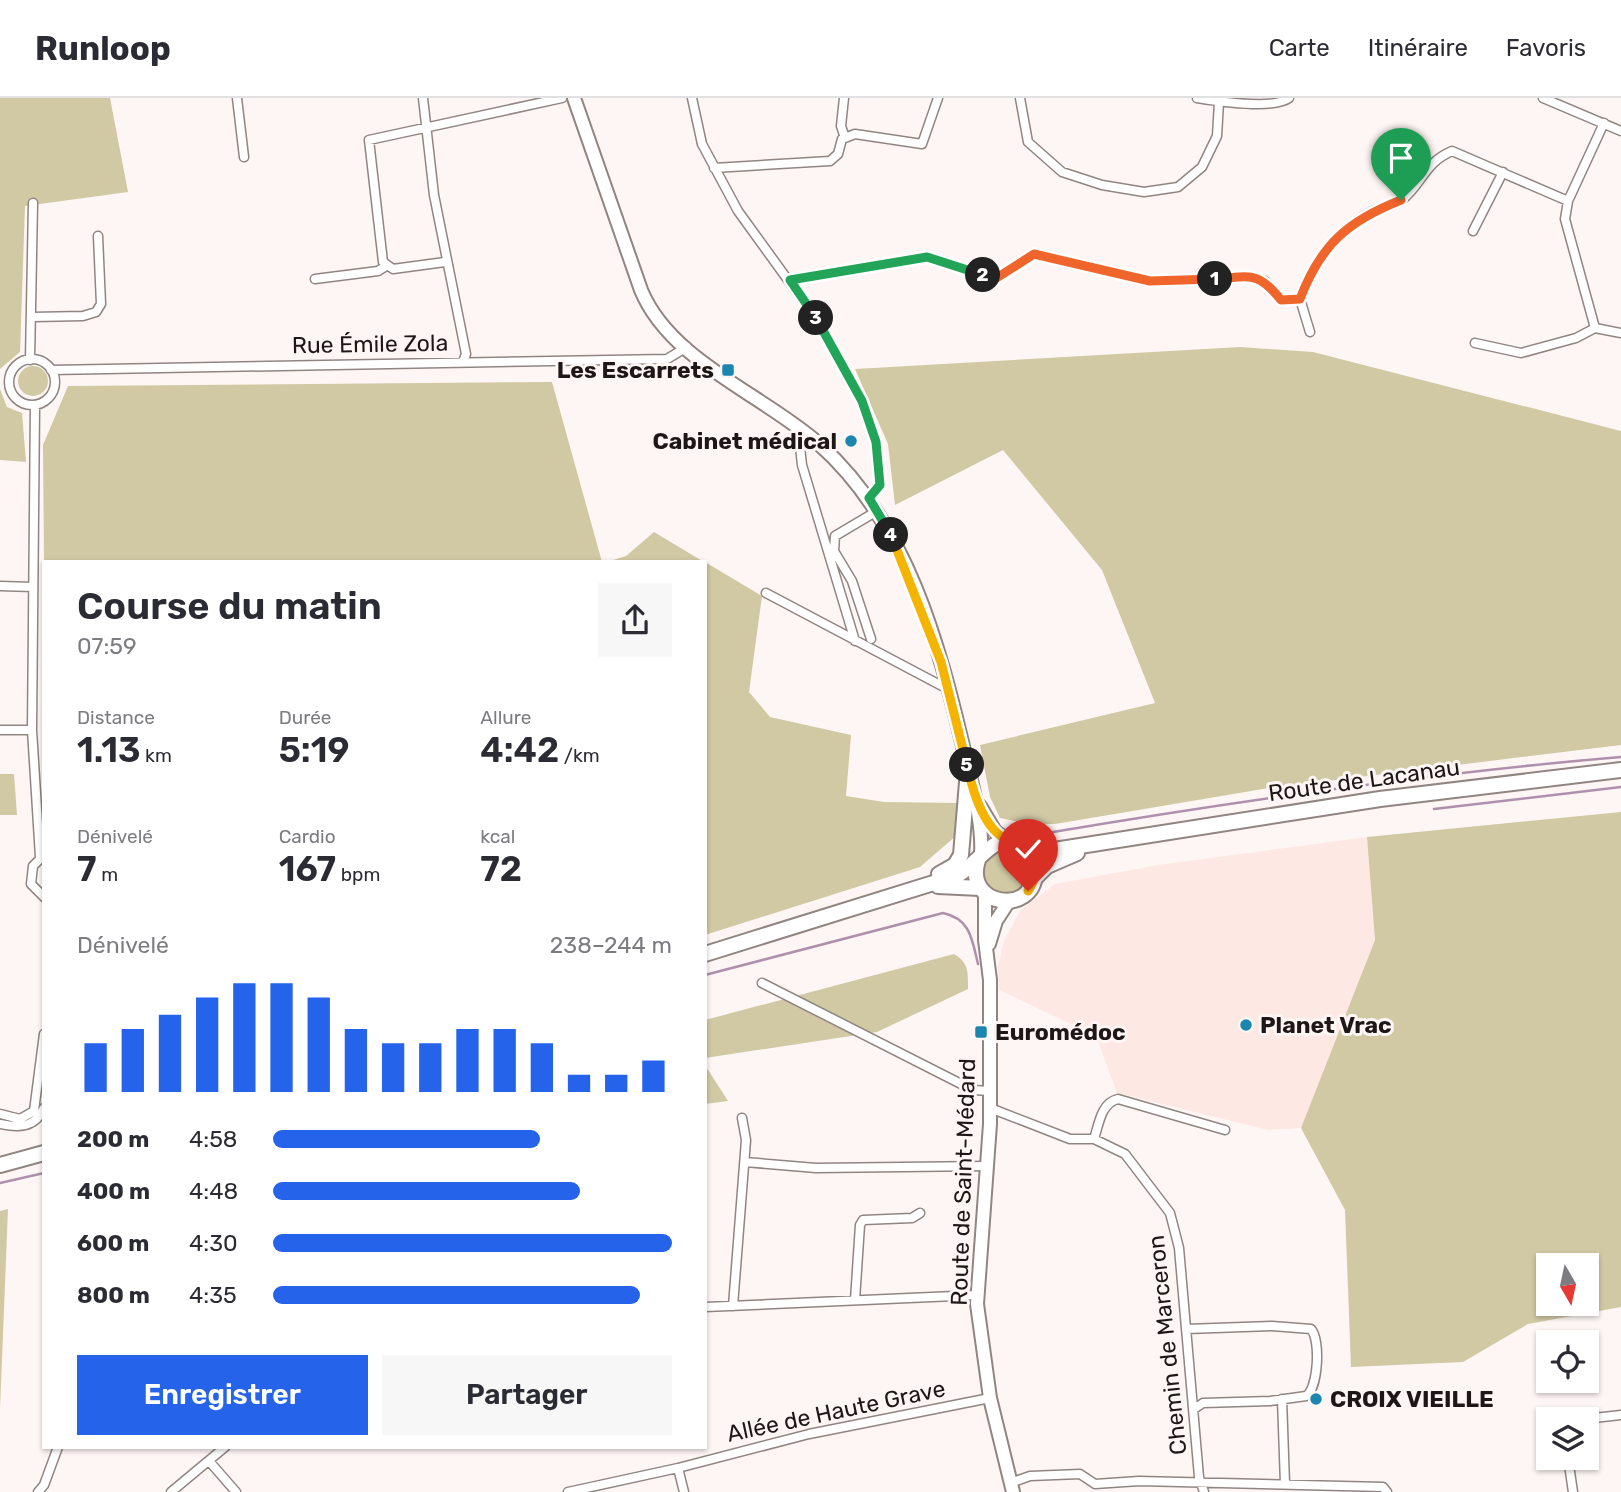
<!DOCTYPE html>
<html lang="fr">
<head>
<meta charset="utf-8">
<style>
	body { margin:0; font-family:Rubik,sans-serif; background:#f7f7f7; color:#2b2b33; height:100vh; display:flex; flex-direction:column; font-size:26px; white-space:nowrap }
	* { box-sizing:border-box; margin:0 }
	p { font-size:23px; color:#7c7c81 }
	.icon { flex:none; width:38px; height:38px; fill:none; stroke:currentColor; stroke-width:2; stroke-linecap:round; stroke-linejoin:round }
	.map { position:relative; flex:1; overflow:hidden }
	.panel { position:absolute; left:42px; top:462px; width:665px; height:889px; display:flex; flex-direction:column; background:#fff; border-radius:0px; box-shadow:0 2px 5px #0004 }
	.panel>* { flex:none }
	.needle { width:46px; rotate:171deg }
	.buttons { position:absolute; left:1536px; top:1155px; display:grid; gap:14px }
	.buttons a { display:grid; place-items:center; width:63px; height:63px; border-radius:0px; background:#fff; box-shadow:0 2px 5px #0004; font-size:35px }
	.pin { position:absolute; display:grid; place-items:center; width:60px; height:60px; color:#fff; margin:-72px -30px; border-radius:50% 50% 50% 0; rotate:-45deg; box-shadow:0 0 7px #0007 }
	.pin .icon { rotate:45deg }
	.km { position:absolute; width:35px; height:35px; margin:-18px; border-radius:50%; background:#222; color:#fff; font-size:19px; line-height:35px; text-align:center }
	.round { display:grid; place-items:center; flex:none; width:74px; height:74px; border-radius:0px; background:#f7f7f7 }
	.headline { display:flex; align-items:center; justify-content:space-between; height:119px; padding:0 35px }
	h1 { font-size:38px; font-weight:600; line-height:52px }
	.figures { display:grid; grid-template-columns:repeat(3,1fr); gap:10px; height:119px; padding:7px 35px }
	.figures div { display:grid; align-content:center }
	.figures b { font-size:35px; font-weight:600 }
	.figures small { font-size:19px; font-weight:400 }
	.figures p { font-size:19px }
	.chart { height:196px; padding:14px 35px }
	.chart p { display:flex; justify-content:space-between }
	.chart svg { width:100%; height:126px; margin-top:7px; stroke:#2563eb; stroke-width:6 }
	.action { display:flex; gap:14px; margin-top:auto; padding:14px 35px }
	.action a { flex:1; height:80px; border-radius:0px; background:#2563eb; color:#fff; font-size:28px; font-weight:600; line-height:80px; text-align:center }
	.action a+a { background:#f7f7f7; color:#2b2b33 }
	ul { padding:0 35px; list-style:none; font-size:23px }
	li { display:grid; grid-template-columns:112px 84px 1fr; align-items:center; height:52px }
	li i { height:18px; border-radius:9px; background:#2563eb }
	header { display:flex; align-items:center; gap:42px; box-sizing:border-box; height:98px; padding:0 35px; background:#fff; border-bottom:2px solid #e1e1e2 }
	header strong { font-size:33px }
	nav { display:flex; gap:38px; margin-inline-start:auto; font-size:24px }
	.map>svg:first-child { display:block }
	.built { fill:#fee8e3 }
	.green { fill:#d1c9a4; fill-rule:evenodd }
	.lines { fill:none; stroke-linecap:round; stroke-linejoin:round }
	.stream { stroke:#af90ac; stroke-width:2.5 }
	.street-casing { stroke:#918582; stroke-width:11 }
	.secondary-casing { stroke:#918582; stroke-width:16 }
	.primary-casing { stroke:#918582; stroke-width:18 }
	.street { stroke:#fff; stroke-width:8 }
	.secondary { stroke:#fff; stroke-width:12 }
	.primary { stroke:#fff; stroke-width:14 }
	.split-1-casing { stroke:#fff; stroke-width:14 }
	.split-2-casing { stroke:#fff; stroke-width:14 }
	.split-3-casing { stroke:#fff; stroke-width:14 }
	.split-4-casing { stroke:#fff; stroke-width:14 }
	.split-5-casing { stroke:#fff; stroke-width:14 }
	.split-6-casing { stroke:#fff; stroke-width:14 }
	.split-1 { stroke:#f0652b; stroke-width:9 }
	.split-2 { stroke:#f0652b; stroke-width:9 }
	.split-3 { stroke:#22a559; stroke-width:9 }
	.split-4 { stroke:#22a559; stroke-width:9 }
	.split-5 { stroke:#f5b400; stroke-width:9 }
	.split-6 { stroke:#f5b400; stroke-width:9 }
	.poi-dot { fill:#1b86ae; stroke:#fef6f4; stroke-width:2.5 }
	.labels { text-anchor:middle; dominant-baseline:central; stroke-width:6; stroke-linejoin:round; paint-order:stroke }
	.street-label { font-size:23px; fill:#1d1817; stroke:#fef6f4 }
	.poi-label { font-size:23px; font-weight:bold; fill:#1d1817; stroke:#fef6f4; text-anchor:start }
</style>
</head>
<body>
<header>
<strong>Runloop</strong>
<nav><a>Carte</a><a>Itinéraire</a><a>Favoris</a></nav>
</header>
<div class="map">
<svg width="1621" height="1394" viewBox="0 0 1621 1394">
	<rect width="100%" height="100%" fill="#fef6f4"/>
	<path class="built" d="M1367 739 1375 842 1301 1030 1268 1032 1117 995 1096 938 999 892 998 868 1004 843 1020 813 1055 786 1158 767Z"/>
	<path class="green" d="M0 0H110L128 94 25 108 20 254 0 271Z
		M1240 249 1313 254 1621 333V647L1269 690 1055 726H1028L1000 720 990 699 980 647 1155 605 1102 472 1003 352 895 407 888 346 855 271Z
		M18 283a15 15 0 1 1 30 0a15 15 0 1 1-30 0Z
		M552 284 602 464H44L43 347 68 288Z
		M0 291 7 309 22 315 26 364 0 362Z
		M654 434 704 464H607L626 458Z
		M705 464 762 498 749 594 770 619 851 637 846 698 884 704 959 705 957 737 920 769 705 837Z
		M0 676H14L17 717H0Z
		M1621 714V1209L1528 1226 1463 1264 1351 1269 1345 1112 1301 1030 1375 842 1367 739ZM1549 1167H1587V1206H1549Z
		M982 774a24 24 0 1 1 48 0a24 24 0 1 1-48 0Z
		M954 856C969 865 968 874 968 891L877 934 705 960V922Z
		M705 967 728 1003 705 1006Z
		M8 1111 0 1311V1113Z"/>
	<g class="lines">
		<path class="stream" d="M1434 711 1621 689
			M1047 735C1237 703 1429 675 1621 659
			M705 877 943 815C971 821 972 842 978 866
			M0 1085 44 1075"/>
		<g class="street-casing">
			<path id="street" d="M237 0 244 59
				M423 0 434 97 466 256 463 264
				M692 0 702 46 738 113 822 229 862 303 876 344 880 387 869 400
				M844 0 841 28 845 40
				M1020 0 1028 44 1062 74 1102 87 1144 94 1178 89 1202 69 1217 38 1219 4
				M1197 0C1216 3 1274 12 1289 0
				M1543 0 1621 33
				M1604 25 1568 103 1565 121 1595 230 1621 235
				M714 70 830 63 838 56 842 41 855 36 922 46 938 0
				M1473 133 1503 74
				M445 164 393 171 383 164 369 42 562 0
				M315 181 378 173 386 168
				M790 182 927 159 995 181 1034 156 1150 183 1252 179 1265 183 1281 202 1300 201 1310 234
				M1300 201C1314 165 1337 132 1371 114 1381 109 1394 108 1402 102 1423 85 1424 65 1452 53L1568 103
				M33 219 83 218 96 214 101 206 98 138
				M1475 245 1521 255 1576 240 1595 230
				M9 284a23 23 0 1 1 46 0a23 23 0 1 1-46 0Z
				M30 262 33 105
				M51 272 667 261 687 249
				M35 307 32 632 40 759
				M798 330 802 367 855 543
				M0 488 33 489
				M766 495 942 588H948
				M871 541 852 483 834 453 835 438 877 413
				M0 632H32
				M44 757 33 768 31 786 44 799
				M762 885 973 992 990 993
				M990 1010 1070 1041H1094L1125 1056 1170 1115 1179 1150 1199 1379 1204 1394
				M0 1016 20 1021 34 1013 44 936
				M0 1026C19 1030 35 1030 44 1010
				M1094 1041C1099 1026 1101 1005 1118 1001L1225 1032
				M745 1064 816 1070 988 1068
				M855 1202 860 1127 863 1122 912 1120 920 1115
				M733 1208 746 1042 742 1020
				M705 1209 977 1197
				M1186 1231 1272 1228 1311 1231C1321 1242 1318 1291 1306 1298L1270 1303 1203 1305 1194 1311
				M1282 1301 1285 1386
				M1585 1321 1621 1317
				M1568 1360 1573 1394
				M209 1363 236 1394
				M678 1370 684 1394
				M1010 1385 1030 1378 1080 1376 1095 1386 1139 1383 1383 1389 1387 1394
				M38 1394 44 1387 58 1349
				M171 1394 225 1349
				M568 1394 678 1370 809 1336 990 1300"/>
		</g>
		<g class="secondary-casing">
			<path id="secondary" d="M574 0 641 192C670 263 764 297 819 346 907 424 939 546 965 657 972 688 983 724 981 756
				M980 708 995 733 1008 743
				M985 795V842L990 882V1026L977 1206 990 1300 1013 1394
				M989 846 996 823 1009 803"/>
		</g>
		<g class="primary-casing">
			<path id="primary" d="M1023 749 1048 753 1380 701 1621 672
				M939 776 955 767 961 757 968 672
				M1034 781 1047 768 1077 755
				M938 788 980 790
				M705 856 956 778C979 768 995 727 1024 750 1032 756 1035 765 1035 775 1034 818 963 809 978 762
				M0 1067 44 1055"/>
		</g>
		<use href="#street" class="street"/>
		<use href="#secondary" class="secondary"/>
		<use href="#primary" class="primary"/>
	</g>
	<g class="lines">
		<g class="split-1-casing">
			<path id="split-1" d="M1215 181C1250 179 1257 172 1281 202L1300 201C1321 146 1348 123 1401 102"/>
		</g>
		<g class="split-2-casing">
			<path id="split-2" d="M983 177 995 181 1034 156 1150 183 1215 181"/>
		</g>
		<g class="split-3-casing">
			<path id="split-3" d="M816 220 790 182 927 159 983 177"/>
		</g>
		<g class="split-4-casing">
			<path id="split-4" d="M816 220 862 303 876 344 880 387 869 400 891 437"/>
		</g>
		<g class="split-5-casing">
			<path id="split-5" d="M891 437 941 564 967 667"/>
		</g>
		<g class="split-6-casing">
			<path id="split-6" d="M967 667C972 689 979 716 995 733 1013 752 1053 754 1028 793"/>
		</g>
		<use href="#split-1" class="split-1"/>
		<use href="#split-2" class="split-2"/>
		<use href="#split-3" class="split-3"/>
		<use href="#split-4" class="split-4"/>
		<use href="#split-5" class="split-5"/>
		<use href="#split-6" class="split-6"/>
	</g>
	<g class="poi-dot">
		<rect x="721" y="265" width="14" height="14" rx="3.5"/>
		<circle cx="851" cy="343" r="7"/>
		<circle cx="1246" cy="927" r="7"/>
		<rect x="974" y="927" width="14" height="14" rx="3.5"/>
		<circle cx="1316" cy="1301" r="7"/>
	</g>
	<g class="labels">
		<g class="street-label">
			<text transform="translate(370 246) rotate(-1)">Rue Émile Zola</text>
			<text transform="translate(1364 682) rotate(-8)">Route de Lacanau</text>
			<text transform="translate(963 1084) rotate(-88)">Route de Saint-Médard</text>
			<text transform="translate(1167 1247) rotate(-96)">Chemin de Marceron</text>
			<text transform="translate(836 1313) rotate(-12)">Allée de Haute Grave</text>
		</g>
		<g class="poi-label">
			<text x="714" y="272" text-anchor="end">Les Escarrets</text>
			<text x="837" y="343" text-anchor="end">Cabinet médical</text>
			<text x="1260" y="927">Planet Vrac</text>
			<text x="995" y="934">Euromédoc</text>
			<text x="1330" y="1301">CROIX VIEILLE</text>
		</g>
	</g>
</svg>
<div class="buttons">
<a><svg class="needle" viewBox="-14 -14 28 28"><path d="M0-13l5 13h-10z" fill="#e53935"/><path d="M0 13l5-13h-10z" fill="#7c7c81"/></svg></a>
<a><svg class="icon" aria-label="locate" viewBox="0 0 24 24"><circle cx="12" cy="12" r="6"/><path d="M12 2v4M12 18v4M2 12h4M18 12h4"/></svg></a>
<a><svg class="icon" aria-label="layers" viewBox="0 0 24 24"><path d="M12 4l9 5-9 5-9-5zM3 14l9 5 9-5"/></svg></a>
</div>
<div class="pin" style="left:1401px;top:102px;background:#1e9e55"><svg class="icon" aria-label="arrive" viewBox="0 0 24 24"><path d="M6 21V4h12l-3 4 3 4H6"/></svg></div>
<div class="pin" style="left:1028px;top:793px;background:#d93025"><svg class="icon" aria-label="check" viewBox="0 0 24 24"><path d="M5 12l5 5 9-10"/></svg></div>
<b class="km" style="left:1215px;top:181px">1</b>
<b class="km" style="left:983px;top:177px">2</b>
<b class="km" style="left:816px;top:220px">3</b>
<b class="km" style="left:891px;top:437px">4</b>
<b class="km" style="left:967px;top:667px">5</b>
<section class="panel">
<div class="headline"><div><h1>Course du matin</h1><p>07:59</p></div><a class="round"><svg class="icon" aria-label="share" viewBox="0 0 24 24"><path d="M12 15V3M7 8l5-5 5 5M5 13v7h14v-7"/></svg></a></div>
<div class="figures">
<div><p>Distance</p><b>1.13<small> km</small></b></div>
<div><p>Durée</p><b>5:19</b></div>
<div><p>Allure</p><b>4:42<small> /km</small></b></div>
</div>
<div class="figures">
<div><p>Dénivelé</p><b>7<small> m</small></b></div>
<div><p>Cardio</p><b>167<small> bpm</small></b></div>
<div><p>kcal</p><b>72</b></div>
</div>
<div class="chart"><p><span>Dénivelé</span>238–244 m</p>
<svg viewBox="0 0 160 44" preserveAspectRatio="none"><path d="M5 44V27M15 44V22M25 44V17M35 44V11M45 44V6M55 44V6M65 44V11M75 44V22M85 44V27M95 44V27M105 44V22M115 44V22M125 44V27M135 44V38M145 44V38M155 44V33"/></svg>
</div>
<ul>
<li><b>200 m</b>4:58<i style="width:67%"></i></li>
<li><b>400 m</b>4:48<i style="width:77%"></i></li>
<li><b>600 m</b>4:30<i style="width:100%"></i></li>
<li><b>800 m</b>4:35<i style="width:92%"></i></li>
</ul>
<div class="action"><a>Enregistrer</a><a>Partager</a></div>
</section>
</div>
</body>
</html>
